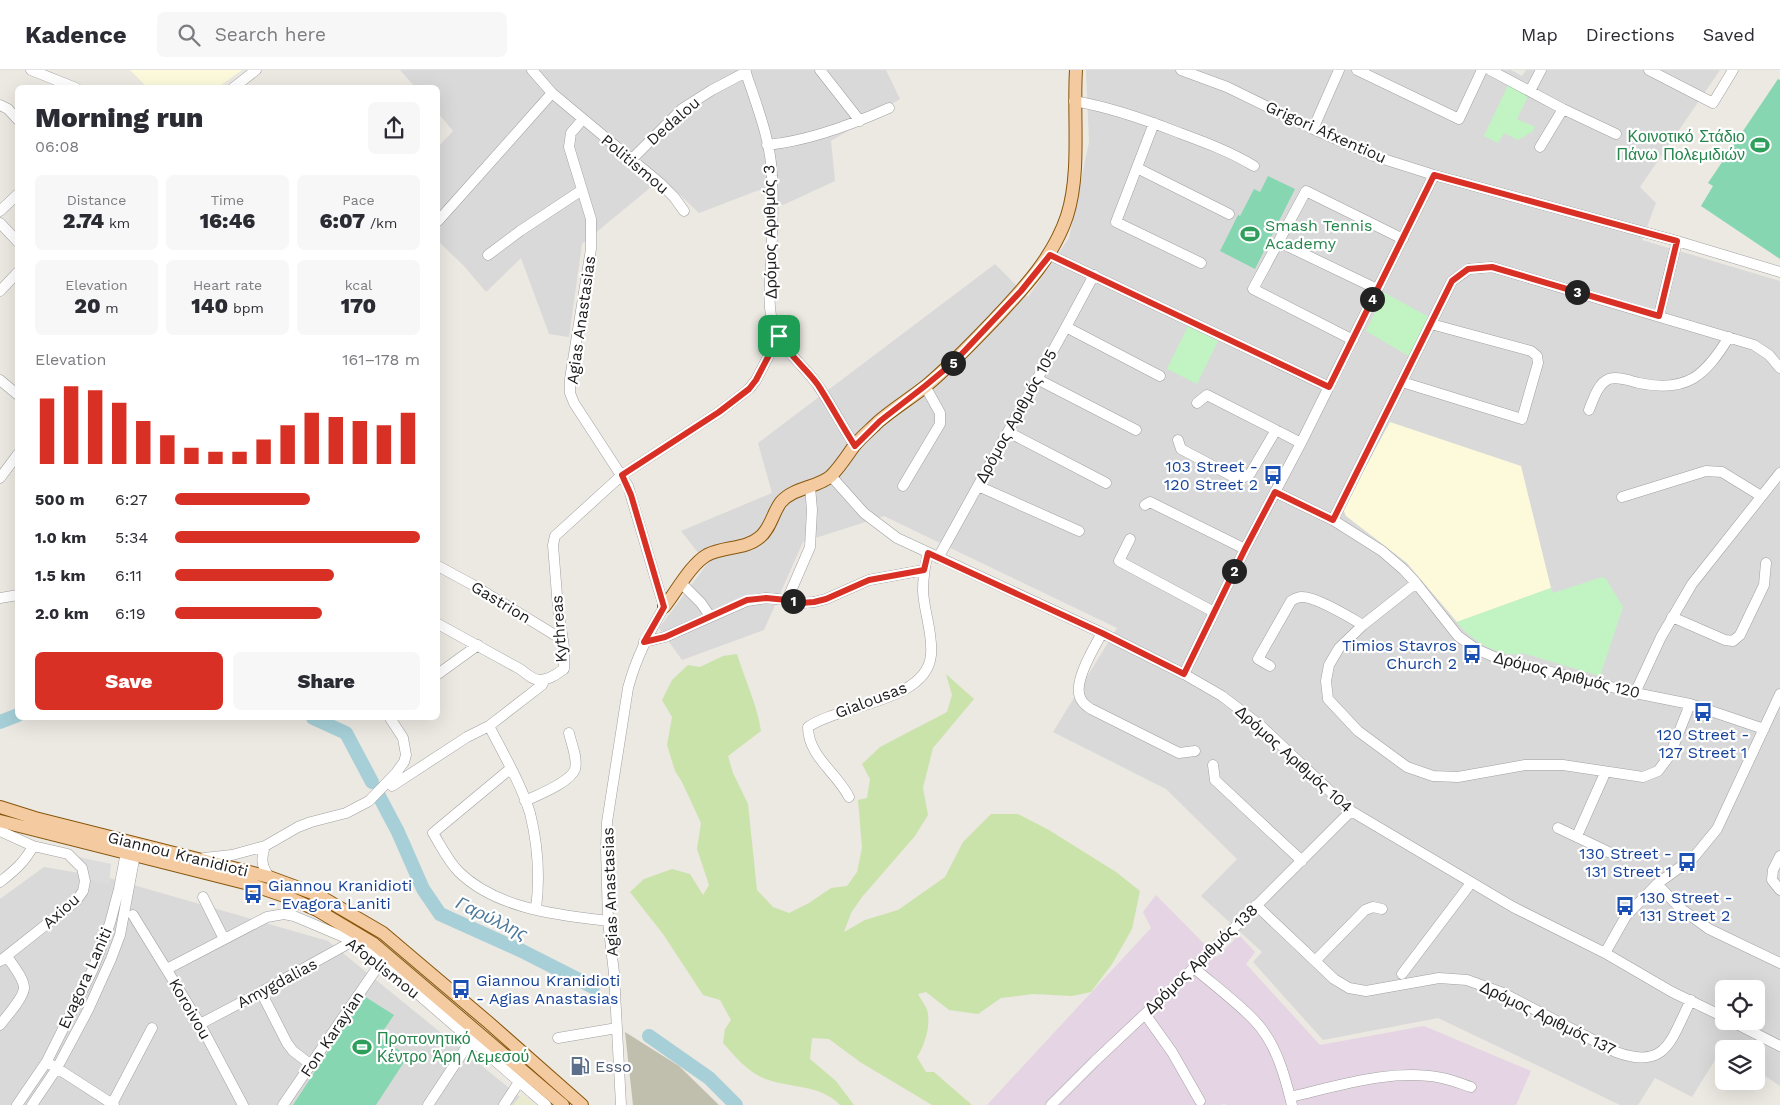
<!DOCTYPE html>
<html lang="en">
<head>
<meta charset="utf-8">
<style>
	body { margin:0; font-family:"Work Sans",sans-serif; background:#f7f7f7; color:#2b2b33; height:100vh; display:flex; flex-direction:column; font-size:19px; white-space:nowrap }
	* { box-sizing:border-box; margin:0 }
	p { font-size:16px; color:#7c7c81 }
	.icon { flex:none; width:28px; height:28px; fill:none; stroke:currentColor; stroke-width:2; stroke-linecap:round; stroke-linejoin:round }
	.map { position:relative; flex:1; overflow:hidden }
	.panel { position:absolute; left:15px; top:15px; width:425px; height:635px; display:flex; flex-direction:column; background:#fff; border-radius:8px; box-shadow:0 5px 20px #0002 }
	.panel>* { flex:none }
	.tools { position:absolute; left:1715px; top:910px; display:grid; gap:10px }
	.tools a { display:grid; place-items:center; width:50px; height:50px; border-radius:8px; background:#fff; box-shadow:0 5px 20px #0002; font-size:25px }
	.pin { position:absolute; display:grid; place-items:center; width:42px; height:42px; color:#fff; margin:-21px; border-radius:10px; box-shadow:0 2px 8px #0006 }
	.km { position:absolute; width:25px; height:25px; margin:-12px; border-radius:50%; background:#222; color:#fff; font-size:14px; line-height:25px; text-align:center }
	.round { display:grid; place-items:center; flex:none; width:52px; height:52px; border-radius:8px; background:#f7f7f7 }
	.head { display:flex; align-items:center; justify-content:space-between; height:85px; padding:0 20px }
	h1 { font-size:28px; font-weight:800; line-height:38px }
	.stats { display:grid; grid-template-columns:repeat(3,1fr); gap:8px; height:85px; padding:5px 20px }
	.stats div { display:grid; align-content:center; border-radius:8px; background:#f7f7f7; text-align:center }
	.stats b { font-size:21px; font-weight:800 }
	.stats small { font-size:14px; font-weight:400 }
	.stats p { font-size:14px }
	.chart { height:140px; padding:10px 20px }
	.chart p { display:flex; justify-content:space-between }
	.chart svg { width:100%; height:90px; margin-top:5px; stroke:#d93025; stroke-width:6 }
	.primary-button { display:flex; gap:10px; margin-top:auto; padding:10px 20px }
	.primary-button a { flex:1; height:58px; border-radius:8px; background:#d93025; color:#fff; font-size:20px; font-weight:800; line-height:58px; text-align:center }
	.primary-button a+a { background:#f7f7f7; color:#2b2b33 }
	ul { padding:0 20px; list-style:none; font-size:16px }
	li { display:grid; grid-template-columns:80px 60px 1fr; align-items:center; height:38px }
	li i { height:12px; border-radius:6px; background:#d93025 }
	header { display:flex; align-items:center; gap:30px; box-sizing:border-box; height:70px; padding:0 25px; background:#fff; border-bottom:1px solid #e1e1e2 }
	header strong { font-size:24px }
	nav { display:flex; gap:28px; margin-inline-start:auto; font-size:18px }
	.search { width:350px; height:45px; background:#f7f7f7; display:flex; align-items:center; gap:12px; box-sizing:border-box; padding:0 18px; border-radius:8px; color:#7c7c81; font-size:19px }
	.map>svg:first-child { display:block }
	.residential { fill:#dad9d9; fill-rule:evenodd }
	.industrial { fill:#e5d4e3 }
	.education { fill:#fcfadb }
	.construction { fill:#c0bfae }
	.farmland { fill:#eaeace }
	.grass { fill:#cae3ab }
	.park { fill:#c1f4c2 }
	.pitch { fill:#86d6b2 }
	.parking { fill:#dcdcdc }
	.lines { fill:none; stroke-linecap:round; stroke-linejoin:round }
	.river { stroke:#a6cfd7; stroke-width:14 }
	.minor-casing { stroke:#a0a0a0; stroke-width:11 }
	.major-casing { stroke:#87570c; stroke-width:14 }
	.minor { stroke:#fff; stroke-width:10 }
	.major { stroke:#f4caa0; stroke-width:12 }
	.route-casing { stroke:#fff; stroke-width:10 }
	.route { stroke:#d93025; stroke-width:6 }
	.labels { text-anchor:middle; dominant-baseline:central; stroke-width:4.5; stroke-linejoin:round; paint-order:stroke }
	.street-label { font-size:16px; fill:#1c1c1c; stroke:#fff }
	.leisure-label { font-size:16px; fill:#27864d; stroke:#fff; text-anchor:start }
	.transit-label { font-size:16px; fill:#164399; stroke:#fff; text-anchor:end }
	.service-label { font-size:16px; fill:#4e5e75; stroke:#fff; text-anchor:start }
	.water-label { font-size:18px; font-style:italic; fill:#4e7a9c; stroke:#fff }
</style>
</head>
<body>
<header>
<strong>Kadence</strong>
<div class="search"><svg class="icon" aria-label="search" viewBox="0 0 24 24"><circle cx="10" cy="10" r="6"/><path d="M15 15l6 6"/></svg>Search here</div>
<nav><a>Map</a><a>Directions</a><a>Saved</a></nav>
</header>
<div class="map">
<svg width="1780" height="1035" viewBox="0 0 1780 1035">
	<rect width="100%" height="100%" fill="#ece8e2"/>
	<path class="residential" d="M400 0H886L900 29 831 71 835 111 783 135 759 120 699 143 662 108 582 174 569 267 549 264 521 188 486 222 464 196 438 171V77L453 61 438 43V18L415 17Z
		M1086 0H1511L1522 6 1526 0H1720L1640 117 1656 133 1642 170 1780 211V1016L1756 1000V979H1726L1723 977 1692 1027 1655 1008 1638 1035H1620L1438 948 1323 970 1253 892 1262 882 1201 826 1237 789 1166 719 1053 662 1117 558 884 446 803 472 764 560 682 590 659 558 707 494 681 461 772 423 758 373 995 194 1028 227 1069 168 1089 72ZM1724 919H1756V951H1724Z
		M44 797 109 808 328 871 530 1035H0V829Z"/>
	<path class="industrial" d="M1156 825 1217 887 1239 865 1255 882 1246 894 1320 975 1424 956 1531 1001 1516 1035H1225V1034L1220 1035H987L1151 858 1143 842Z"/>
	<path class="education" d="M130 0H242L217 18 147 17Z
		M1390 352 1521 396 1551 518 1457 552 1407 493 1346 446 1343 439Z"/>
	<path class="construction" d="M625 962 679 996 719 1035H633Z"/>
	<path class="farmland" d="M522 1024 536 1035H513Z"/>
	<path class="grass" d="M737 584C745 610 757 634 761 661L728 686 733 703 748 734 757 820 773 837 789 843 809 833 831 818 847 816 857 802 862 778 858 730 867 728 870 709 862 694 880 677 947 642 952 625 946 604 974 629 933 678 923 718 928 745 915 766 862 827 851 843 844 862 865 850 898 840 945 807 963 772 991 744H1018L1049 760 1116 802 1140 821 1132 859 1112 894 1091 922 1072 926 1033 924 1001 928 978 944 949 940 926 922 918 924C921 930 928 938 928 945 930 959 924 976 917 987L926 1002H934L972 1035H932L860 992 829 969 812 968 810 989 836 1011 854 1035H840C820 1013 787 1019 761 1007 746 1000 734 985 723 973L725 959 731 950 720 930 703 925 663 864 630 822 644 809 672 799 690 804 703 825 709 815 697 779 701 753 682 712 675 701 667 675 672 647 662 630 672 610 688 595 700 597 723 586Z"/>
	<path class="park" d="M1509 13 1529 24 1517 49 1535 57 1532 62 1518 70 1504 63 1498 73 1484 66Z
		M1383 222 1429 247 1409 286 1366 261 1383 226Z
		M1188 256 1218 271 1197 314 1167 299Z
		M1602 507 1606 509 1623 537 1600 606 1522 583C1502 590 1468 568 1457 552L1551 518 1553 523Z"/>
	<path class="pitch" d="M1778 9 1780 10V189L1701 136 1713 116 1708 113Z
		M1268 106 1295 119 1255 199 1220 181 1238 145 1240 146 1254 119 1260 122Z
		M364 926 394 945 379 967 408 986 376 1035H293Z"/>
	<path class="parking" d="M78 787 111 794 109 814 90 810Z"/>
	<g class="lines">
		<path class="river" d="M313 648 346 663 372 712
			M0 652 18 645
			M379 726 398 762 423 819 440 844 522 881 593 917
			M649 966 709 1008 736 1035"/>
		<g class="minor-casing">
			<path id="minor" d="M31 0 76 18
				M532 0 552 23 660 113 674 127 684 141
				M745 0C756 34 771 70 772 106 774 135 772 164 771 193 770 213 767 238 774 257 783 280 803 295 817 314 831 334 842 356 855 376
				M820 0 860 51
				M1181 0 1227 17 1313 59 1374 86 1434 105 1677 171 1780 202
				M1357 0 1459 49 1482 0
				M1490 0 1563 39 1616 64
				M1649 0 1713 33 1733 0
				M233 18 256 0
				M1530 21 1541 0
				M1074 31C1109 37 1144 49 1177 62 1204 72 1229 81 1254 96
				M0 35 8 39 18 50
				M583 49 571 63 569 77 591 149V179L570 309V323L574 333 628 416 664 537C649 563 636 588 628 618L607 752 606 778 608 851 614 903 621 1035
				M1154 53 1116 152 1201 193
				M1313 59 1339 0
				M767 75C808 71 851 55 889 38
				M1540 77 1563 39
				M631 90 682 39 712 20 746 2
				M1137 98 1229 144
				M0 141 18 124
				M438 151 552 23
				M0 153 18 172
				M1279 172 1377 219
				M488 185 520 161 582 120
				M1050 185 1329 317
				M0 221 18 202
				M1659 245 1677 171
				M1066 257 1160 306
				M1353 270 1253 219 1306 121 1403 169
				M1037 309 1136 360
				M0 310 18 325
				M1402 312 1522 349 1538 293 1537 286 1531 281 1431 254
				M1197 333 1207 325 1301 373
				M1589 340C1593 330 1598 313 1609 309 1619 306 1630 311 1639 313 1687 323 1705 306 1729 267
				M1008 362 1106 413
				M1178 370 1181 379 1232 406 1242 408 1250 404 1276 360
				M831 406 864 443 897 468 1102 563 1184 604 1222 626 1261 656 1351 741 1513 837 1605 883 1672 922 1724 947
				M0 408 18 384
				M903 416 940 354V343L925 316
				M978 416 1079 461
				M1275 422 1333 450 1382 481 1404 500 1416 513 1458 566 1476 579 1499 589 1635 623 1690 634 1764 659
				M1622 427 1706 401 1722 402 1761 426
				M1145 435 1150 432 1245 479
				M1333 450 1452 211 1469 199 1492 197 1754 275 1769 285 1780 298
				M1130 469 1119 491 1214 542
				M938 488 1066 257 1094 205
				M438 496 473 515 563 570
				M1416 513 1363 555 1339 578 1329 595 1326 611 1328 629 1358 661 1407 697 1433 706 1458 707 1525 695H1563L1643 707 1658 701 1670 685 1690 634
				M682 514 701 533 710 546
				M0 528 18 525
				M787 530 810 477 812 440 810 417
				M1672 547 1725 570 1733 571 1740 565 1764 515 1766 493
				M438 554C465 569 493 584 520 599 526 603 532 610 540 610 549 610 557 604 564 599V577L558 538 553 475 555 466 622 405 719 342 749 319 756 310 779 266
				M1102 563C1094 578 1070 616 1082 631 1084 634 1088 637 1091 639L1179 683 1195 681
				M644 572 665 567 747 531 766 528 787 530 801 533 814 532 826 529 869 510 924 500
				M1270 596 1258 589 1291 531C1294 529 1298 527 1302 527 1317 527 1349 547 1363 555
				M438 604 478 575
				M1184 604 1245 479 1301 373 1434 105
				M1635 623 1661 567 1692 514 1780 403
				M489 656C503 683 521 714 530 743 538 775 540 807 536 839
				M1213 695 1215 710 1302 791
				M510 699 433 763C441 776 448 791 459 802 497 839 558 845 608 851
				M392 716 467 667 489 656 542 615 545 609
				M849 727C837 703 808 686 808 657 839 635 927 632 931 585 933 563 924 542 923 521 923 508 925 495 928 483
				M525 731C538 725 571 712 575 699 578 688 571 673 569 663
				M1558 758 1617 786
				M0 761 33 776 68 784 82 798 85 811 83 821 76 831 0 891
				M1577 766 1605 703
				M265 776C261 789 261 795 269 807
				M1780 786 1773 800 1772 810 1780 820
				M204 788 232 785 265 776 298 757 311 752 346 743 369 731 396 703 404 692 406 685 403 668 390 648
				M0 812C14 801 25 792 33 776
				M1657 814 1680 838 1709 859 1780 893
				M203 827 224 869
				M1256 835 1334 909 1349 918 1366 921 1439 908 1467 910 1503 923 1616 982C1667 1001 1671 969 1691 930
				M133 845 200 954 243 1035
				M1605 883 1626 846 1657 814 1694 787 1717 759 1780 624
				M1315 891 1365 840 1373 837 1382 839
				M1194 898C1214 915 1238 933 1255 951 1276 973 1285 1006 1292 1035
				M167 899 267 847 284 844 294 846 353 871 381 892 546 1035
				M1402 904 1471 813
				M261 922 287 973 293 981 310 994
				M1145 944 1172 982 1200 1031
				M1731 951 1780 976
				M200 954 261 922 353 871
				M0 955C6 947 24 927 24 918 24 908 12 895 7 886
				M558 968 617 958
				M52 995 114 1035
				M1290 1027C1338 1016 1393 998 1442 1008 1452 1010 1462 1014 1471 1017
				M112 1034 152 958
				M17 1035 47 991 93 899 110 853 119 819 127 777
				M32 1035 57 998 88 940 111 889 120 865 136 779
				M283 1035 381 892
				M428 1035 471 970
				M504 1035 519 1012
				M1051 1035 1095 991 1194 898 1351 741"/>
		</g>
		<g class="major-casing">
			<path id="major" d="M664 537C676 522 691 494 707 485 724 476 745 480 760 467 771 458 773 442 781 432 794 417 817 418 831 406 840 397 847 386 854 376 861 367 870 360 878 352 893 339 911 328 926 316 951 295 972 273 994 250 1023 219 1053 188 1067 146 1081 103 1073 46 1076 0
				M0 737 35 748 269 807 318 825 383 863 488 952 582 1035
				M0 751 249 814 290 828 317 840 374 874 563 1035"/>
		</g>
		<use href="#minor" class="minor"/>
		<use href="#major" class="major"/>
	</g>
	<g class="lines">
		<g class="route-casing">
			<path id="route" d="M1434 105 1677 171 1659 246 1492 197 1468 199 1452 211 1333 450 1275 422 1245 479 1184 604 1102 563 928 483 924 500 869 510 826 529 814 532 801 533 787 530 766 528 747 530 665 567 644 572 664 537 631 425 622 405 719 342 749 319 756 310 779 266C788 285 806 298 818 315 831 335 842 356 855 376L880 351 925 316 955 291 1021 221 1050 185 1329 317Z"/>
		</g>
		<use href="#route" class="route"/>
	</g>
	<defs>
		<g id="stadium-bare" transform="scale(1.5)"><path d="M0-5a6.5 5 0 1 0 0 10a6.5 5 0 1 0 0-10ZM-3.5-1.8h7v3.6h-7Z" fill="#2e9e5b" stroke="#fff" stroke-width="2.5" paint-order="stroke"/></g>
		<g id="bus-bare" transform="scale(1.5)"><path d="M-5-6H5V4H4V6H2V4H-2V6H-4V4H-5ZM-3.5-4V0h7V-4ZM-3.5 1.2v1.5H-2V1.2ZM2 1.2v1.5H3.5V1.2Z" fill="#1a4fb4" stroke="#fff" stroke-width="2.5" paint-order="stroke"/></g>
		<g id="fuel-bare" transform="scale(1.5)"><path d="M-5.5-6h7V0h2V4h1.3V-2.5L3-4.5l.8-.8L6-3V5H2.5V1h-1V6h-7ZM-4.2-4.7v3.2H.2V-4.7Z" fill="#5c6f8a" stroke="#fff" stroke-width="2.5" paint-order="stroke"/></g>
	</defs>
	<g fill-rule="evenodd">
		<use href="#stadium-bare" x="1760" y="75"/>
		<use href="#stadium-bare" x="1250" y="164"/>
		<use href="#bus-bare" x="1273" y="405"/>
		<use href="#bus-bare" x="1472" y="584"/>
		<use href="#bus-bare" x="1703" y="642"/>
		<use href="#bus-bare" x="1687" y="792"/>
		<use href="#bus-bare" x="253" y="824"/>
		<use href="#bus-bare" x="1625" y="836"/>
		<use href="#bus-bare" x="461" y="919"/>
		<use href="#stadium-bare" x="362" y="977"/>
		<use href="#fuel-bare" x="580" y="996"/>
	</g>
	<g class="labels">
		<g class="street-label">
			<text transform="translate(673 51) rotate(-41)">Dedalou</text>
			<text transform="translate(1326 62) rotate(24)">Grigori Afxentiou</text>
			<text transform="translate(635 94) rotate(40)">Politismou</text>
			<text transform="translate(770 162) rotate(-91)">Δρόμος Αριθμός 3</text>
			<text transform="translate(581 250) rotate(-82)">Agias Anastasias</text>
			<text transform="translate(1016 346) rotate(-61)">Δρόμος Αριθμός 105</text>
			<text transform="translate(501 532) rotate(31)">Gastrion</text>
			<text transform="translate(559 559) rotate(-94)">Kythreas</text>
			<text transform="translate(1567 605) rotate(14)">Δρόμος Αριθμός 120</text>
			<text transform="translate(871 630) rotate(-21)">Gialousas</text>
			<text transform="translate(1294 689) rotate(42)">Δρόμος Αριθμός 104</text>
			<text transform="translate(178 784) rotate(14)">Giannou Kranidioti</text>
			<text transform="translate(610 822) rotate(-92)">Agias Anastasias</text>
			<text transform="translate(61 841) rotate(-42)">Axiou</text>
			<text transform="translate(1201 889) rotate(-44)">Δρόμος Αριθμός 138</text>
			<text transform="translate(383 898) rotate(38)">Afoplismou</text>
			<text transform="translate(85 908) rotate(-66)">Evagora Laniti</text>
			<text transform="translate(277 913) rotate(-28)">Amygdalias</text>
			<text transform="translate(190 939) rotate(60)">Koroivou</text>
			<text transform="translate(1548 948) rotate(26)">Δρόμος Αριθμός 137</text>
			<text transform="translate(332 964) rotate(-56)">Fon Karayian</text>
		</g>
		<g class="leisure-label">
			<text x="1745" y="66" text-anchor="end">Κοινοτικό Στάδιο<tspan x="1745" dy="18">Πάνω Πολεμιδιών</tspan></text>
			<text x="1265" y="155">Smash Tennis<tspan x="1265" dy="18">Academy</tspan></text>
			<text x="377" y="968">Προπονητικό<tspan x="377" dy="18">Κέντρο Άρη Λεμεσού</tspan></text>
		</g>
		<g class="transit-label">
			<text x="1258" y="396">103 Street -<tspan x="1258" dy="18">120 Street 2</tspan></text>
			<text x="1457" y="575">Timios Stavros<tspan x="1457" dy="18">Church 2</tspan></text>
			<text x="1703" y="664" text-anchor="middle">120 Street -<tspan x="1703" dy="18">127 Street 1</tspan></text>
			<text x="1672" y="783">130 Street -<tspan x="1672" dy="18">131 Street 1</tspan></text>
			<text x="268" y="815" text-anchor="start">Giannou Kranidioti<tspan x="268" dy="18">- Evagora Laniti</tspan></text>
			<text x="1640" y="827" text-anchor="start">130 Street -<tspan x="1640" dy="18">131 Street 2</tspan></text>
			<text x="476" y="910" text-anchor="start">Giannou Kranidioti<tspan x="476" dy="18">- Agias Anastasias</tspan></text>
		</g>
		<g class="service-label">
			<text x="595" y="996">Esso</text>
		</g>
		<g class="water-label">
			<text transform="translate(492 848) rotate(26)">Γαρύλλης</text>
		</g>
	</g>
</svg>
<div class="tools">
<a><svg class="icon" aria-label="locate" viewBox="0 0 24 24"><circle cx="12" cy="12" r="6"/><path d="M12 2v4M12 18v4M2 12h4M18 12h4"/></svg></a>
<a><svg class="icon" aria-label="layers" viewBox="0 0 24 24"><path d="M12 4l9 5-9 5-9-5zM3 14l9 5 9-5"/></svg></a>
</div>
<div class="pin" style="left:779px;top:266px;background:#1e9e55"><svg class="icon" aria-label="arrive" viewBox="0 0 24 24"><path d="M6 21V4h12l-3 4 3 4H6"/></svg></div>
<b class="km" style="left:793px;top:531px">1</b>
<b class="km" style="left:1234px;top:501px">2</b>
<b class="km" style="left:1577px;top:222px">3</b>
<b class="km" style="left:1372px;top:229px">4</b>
<b class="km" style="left:953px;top:293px">5</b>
<section class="panel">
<div class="head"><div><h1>Morning run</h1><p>06:08</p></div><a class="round"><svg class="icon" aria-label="share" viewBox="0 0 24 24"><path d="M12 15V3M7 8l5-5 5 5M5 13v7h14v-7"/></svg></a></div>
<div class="stats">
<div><p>Distance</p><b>2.74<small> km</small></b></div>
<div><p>Time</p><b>16:46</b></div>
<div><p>Pace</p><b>6:07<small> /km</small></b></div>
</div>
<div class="stats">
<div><p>Elevation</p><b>20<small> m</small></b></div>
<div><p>Heart rate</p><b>140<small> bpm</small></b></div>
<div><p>kcal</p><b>170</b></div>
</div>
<div class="chart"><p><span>Elevation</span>161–178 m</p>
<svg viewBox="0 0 160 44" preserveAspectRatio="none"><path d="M5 44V12M15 44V6M25 44V8M35 44V14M45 44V23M55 44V30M65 44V36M75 44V38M85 44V38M95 44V32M105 44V25M115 44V19M125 44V21M135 44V23M145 44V25M155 44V19"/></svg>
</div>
<ul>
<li><b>500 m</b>6:27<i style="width:55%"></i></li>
<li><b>1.0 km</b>5:34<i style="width:100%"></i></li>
<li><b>1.5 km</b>6:11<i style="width:65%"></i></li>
<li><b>2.0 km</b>6:19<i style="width:60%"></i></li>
</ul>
<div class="primary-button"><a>Save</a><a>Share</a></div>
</section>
</div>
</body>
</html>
